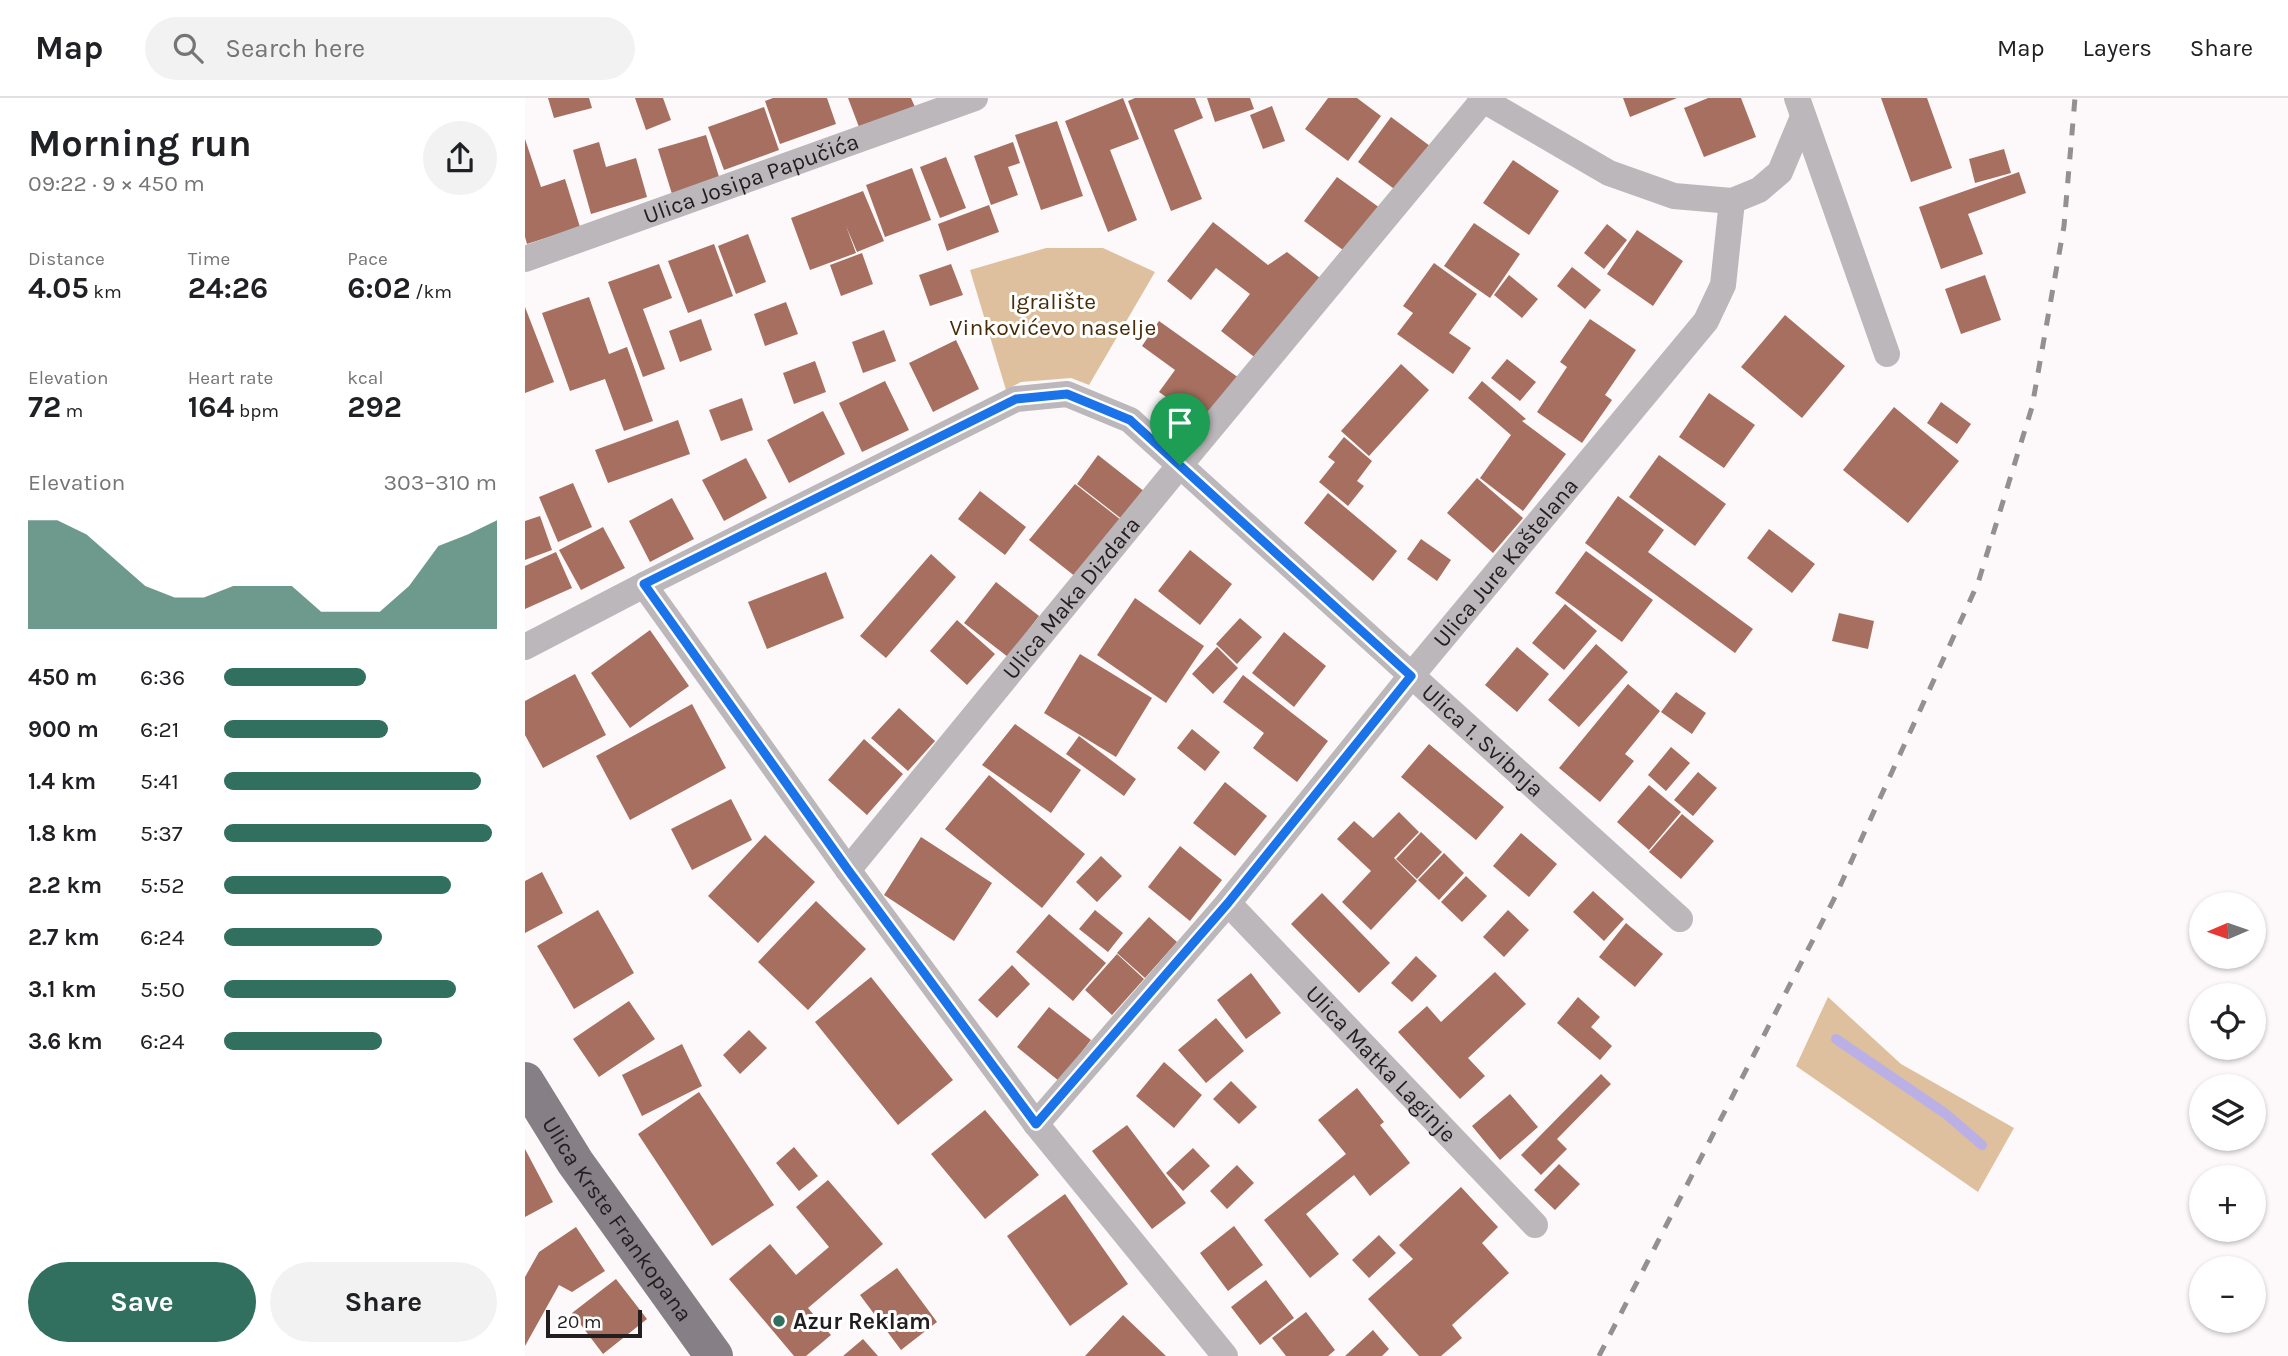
<!DOCTYPE html>
<html lang="en">
<head>
<meta charset="utf-8">
<style>
	body { margin:0; font-family:Karla,sans-serif; background:#f2f2f2; color:#202124; height:100vh; display:flex; flex-direction:column; font-size:26px; white-space:nowrap }
	* { box-sizing:border-box; margin:0 }
	p { font-size:23px; color:#757577 }
	.icon { flex:none; width:38px; height:38px; fill:none; stroke:currentColor; stroke-width:2; stroke-linecap:round; stroke-linejoin:round }
	.map { position:relative; flex:1; overflow:hidden }
	.panel { display:flex; flex-direction:column; background:#fff; width:525px }
	.panel>* { flex:none }
	.needle { width:46px; rotate:268deg }
	.tools { position:absolute; left:1664px; top:794px; display:grid; gap:14px }
	.tools a { display:grid; place-items:center; width:77px; height:77px; border-radius:50%; background:#fff; box-shadow:0 2px 5px #0004; font-size:35px }
	.scale { position:absolute; left:21px; bottom:18px; width:96px; box-sizing:border-box; padding-left:7px; border:4px solid #221e1f; border-top:0; font-size:19px; line-height:24px; white-space:nowrap; color:#221e1f; -webkit-text-stroke:5px #fff; paint-order:stroke }
	.pin { position:absolute; display:grid; place-items:center; width:60px; height:60px; color:#fff; margin:-72px -30px; border-radius:50% 50% 50% 0; rotate:-45deg; box-shadow:0 0 7px #0007 }
	.pin .icon { rotate:45deg }
	.round { display:grid; place-items:center; flex:none; width:74px; height:74px; border-radius:37px; background:#f2f2f2 }
	.headline { display:flex; align-items:center; justify-content:space-between; height:119px; padding:0 28px }
	h1 { font-size:38px; font-weight:700; line-height:52px }
	.metrics { display:grid; grid-template-columns:repeat(3,1fr); gap:10px; height:119px; padding:7px 28px }
	.metrics div { display:grid; align-content:center }
	.metrics b { font-size:30px; font-weight:700 }
	.metrics small { font-size:19px; font-weight:400 }
	.metrics p { font-size:19px }
	.chart { height:196px; padding:14px 28px }
	.chart p { display:flex; justify-content:space-between }
	.chart svg { width:100%; height:126px; margin-top:7px; fill:#31705e; opacity:.7 }
	.action { display:flex; gap:14px; margin-top:auto; padding:14px 28px }
	.action a { flex:1; height:80px; border-radius:42px; background:#31705e; color:#fff; font-size:28px; font-weight:700; line-height:80px; text-align:center }
	.action a+a { background:#f2f2f2; color:#202124 }
	ul { padding:0 28px; list-style:none; font-size:23px }
	li { display:grid; grid-template-columns:112px 84px 1fr; align-items:center; height:52px }
	li i { height:18px; border-radius:9px; background:#31705e }
	header { display:flex; align-items:center; gap:42px; box-sizing:border-box; height:98px; padding:0 35px; background:#fff; border-bottom:2px solid #e0e0e0 }
	header strong { font-size:33px }
	nav { display:flex; gap:38px; margin-inline-start:auto; font-size:24px }
	.search { width:490px; height:63px; background:#f2f2f2; display:flex; align-items:center; gap:18px; box-sizing:border-box; padding:0 24px; border-radius:38px; color:#757577; font-size:26px }
	main { display:flex; flex:1; min-height:0 }
	.map>svg:first-child { display:block }
	.green { fill:#dfc09e }
	.lines { fill:none; stroke-linecap:round; stroke-linejoin:round }
	.stream { stroke:#bab0e5; stroke-width:10 }
	.building { fill:#a66f60 }
	.street { stroke:#bbb7ba; stroke-width:26 }
	.primary { stroke:#867f86; stroke-width:38 }
	.rail { stroke:#948f90; stroke-width:5; stroke-dasharray:12 12; stroke-linecap:butt }
	.route-casing { stroke:#fff; stroke-width:14 }
	.route { stroke:#1a73e8; stroke-width:9 }
	.poi-dot { fill:#31705e; stroke:#fff; stroke-width:2.5 }
	.labels { text-anchor:middle; dominant-baseline:central; stroke-width:6; stroke-linejoin:round; paint-order:stroke }
	.street-label { font-size:23px; fill:#221e1f; stroke:#fff }
	.park-label { font-size:23px; fill:#472c07; stroke:#fff }
	.poi-label { font-size:23px; font-weight:bold; fill:#221e1f; stroke:#fff; text-anchor:start }
</style>
</head>
<body>
<header>
<strong>Map</strong>
<div class="search"><svg class="icon" aria-label="search" viewBox="0 0 24 24"><circle cx="10" cy="10" r="6"/><path d="M15 15l6 6"/></svg>Search here</div>
<nav><a>Map</a><a>Layers</a><a>Share</a></nav>
</header>
<main>
<section class="panel">
<div class="headline"><div><h1>Morning run</h1><p>09:22 · 9 × 450 m</p></div><a class="round"><svg class="icon" aria-label="share" viewBox="0 0 24 24"><path d="M12 15V3M7 8l5-5 5 5M5 13v7h14v-7"/></svg></a></div>
<div class="metrics">
<div><p>Distance</p><b>4.05<small> km</small></b></div>
<div><p>Time</p><b>24:26</b></div>
<div><p>Pace</p><b>6:02<small> /km</small></b></div>
</div>
<div class="metrics">
<div><p>Elevation</p><b>72<small> m</small></b></div>
<div><p>Heart rate</p><b>164<small> bpm</small></b></div>
<div><p>kcal</p><b>292</b></div>
</div>
<div class="chart"><p><span>Elevation</span>303–310 m</p>
<svg viewBox="0 0 160 44" preserveAspectRatio="none"><path d="M0 44V6L10 6L20 11L30 20L40 29L50 33L60 33L70 29L80 29L90 29L100 38L110 38L120 38L130 29L140 15L150 11L160 6V44z"/></svg>
</div>
<ul>
<li><b>450 m</b>6:36<i style="width:52%"></i></li>
<li><b>900 m</b>6:21<i style="width:60%"></i></li>
<li><b>1.4 km</b>5:41<i style="width:94%"></i></li>
<li><b>1.8 km</b>5:37<i style="width:98%"></i></li>
<li><b>2.2 km</b>5:52<i style="width:83%"></i></li>
<li><b>2.7 km</b>6:24<i style="width:58%"></i></li>
<li><b>3.1 km</b>5:50<i style="width:85%"></i></li>
<li><b>3.6 km</b>6:24<i style="width:58%"></i></li>
</ul>
<div class="action"><a>Save</a><a>Share</a></div>
</section>
<div class="map">
<svg width="1763" height="1258" viewBox="0 0 1763 1258">
	<rect width="100%" height="100%" fill="#fdf8f9"/>
	<path class="green" d="M521 150H578L630 174 564 287 546 280 496 284 481 292 445 172Z
		M1303 899 1376 966 1489 1030 1453 1094 1271 968Z"/>
	<g class="lines">
		<path class="stream" d="M1311 941 1421 1016 1457 1047"/>
	</g>
	<path class="building" d="M23 0H64L67 10 29 20Z
		M110 0H138L146 22 121 32Z
		M248 0H302L311 26 255 46 240 3Z
		M323 0H386L390 9 334 29Z
		M598 0 614 41 585 52 612 122 583 134 540 23Z
		M610 0H670L678 20 649 32 677 101 646 113 603 3Z
		M682 0H725L729 11 690 24Z
		M803 0H832L856 18 823 63 780 31Z
		M1098 0H1152L1105 19Z
		M1183 0H1216L1231 39 1179 59 1159 10Z
		M1356 0H1402L1427 70 1386 84Z
		M747 8 760 43 738 51 725 17Z
		M239 9 254 52 199 72 183 29Z
		M866 19 909 51 876 96 833 64Z
		M532 23 558 98 516 112 490 37Z
		M181 37 195 82 147 96 133 51Z
		M0 41 16 89 40 81 55 129 2 146 0 139Z
		M74 44 81 69 111 60 122 99 66 116 48 52Z
		M488 44 495 65 483 69 493 97 466 107 449 58Z
		M1479 51 1486 75 1450 85 1444 61Z
		M421 59 441 110 415 120 395 69Z
		M988 62 1034 93 1004 137 958 105Z
		M387 70 406 122 360 139 341 87Z
		M1494 74 1501 95 1443 116 1458 156 1416 171 1394 109Z
		M812 79 855 110 822 155 779 123Z
		M338 93 359 143 332 154 321 128 331 155 285 172 266 120Z
		M464 107 474 134 422 153 413 126Z
		M688 124 743 167 762 154 800 184 737 265 696 233 725 196 691 170 666 202 642 183Z
		M949 125 995 156 965 200 919 168Z
		M1082 126 1102 142 1079 171 1059 155Z
		M1112 132 1158 163 1128 208 1082 176Z
		M223 136 241 184 211 196 193 148Z
		M189 146 208 198 163 215 143 163Z
		M337 155 348 186 316 198 305 167Z
		M909 165 952 196 924 235 946 250 928 276 872 236 888 215 878 208Z
		M134 166 147 200 118 211 140 271 118 279 83 184Z
		M426 166 438 197 405 208 394 177Z
		M1047 169 1076 192 1060 211 1032 188Z
		M984 177 1013 201 997 220 969 197Z
		M1460 177 1476 222 1436 236 1420 191Z
		M64 199 84 256 102 249 128 323 99 333 80 281 45 293 17 215Z
		M261 204 273 236 240 248 229 216Z
		M0 209 29 284 0 295Z
		M1260 217 1320 268 1277 320 1216 269Z
		M176 221 187 252 155 264 144 233Z
		M1065 221 1111 252 1080 297 1087 302 1057 345 1012 314 1042 269 1035 264Z
		M634 223 714 280 681 327 634 294 650 272 617 248Z
		M359 232 371 263 338 275 327 244Z
		M431 242 454 291 408 314 384 265Z
		M982 261 1011 284 995 303 966 280Z
		M290 263 301 294 269 306 258 275Z
		M876 266 904 292 844 358 816 333Z
		M360 283 384 332 337 354 314 305Z
		M957 283 1001 321 997 323 1041 356 998 413 955 380 986 337 943 300Z
		M1184 295 1230 327 1199 370 1154 339Z
		M217 300 228 332 196 343 184 312Z
		M1416 304 1446 326 1432 346 1402 325Z
		M1369 309 1434 363 1383 425 1318 372Z
		M298 313 320 356 264 385 242 342Z
		M153 322 165 356 83 385 70 352Z
		M819 339 847 363 832 383 839 388 823 408 794 384 810 364 803 359Z
		M573 357 620 394 598 422 552 386Z
		M1134 357 1201 406 1170 448 1104 399Z
		M221 360 242 400 199 423 177 382Z
		M952 380 998 420 968 455 922 415Z
		M48 385 67 429 33 444 14 399Z
		M550 386 596 422 551 479 504 442Z
		M455 393 501 429 480 457 433 421Z
		M803 395 872 453 848 483 779 425Z
		M1093 398 1139 432 1123 454 1228 531 1210 555 1060 445Z
		M147 400 169 441 125 464 104 423Z
		M15 418 27 452 0 462V423Z
		M78 429 100 470 56 492 34 452Z
		M1244 431 1290 466 1267 495 1222 460Z
		M896 441 926 462 912 483 882 461Z
		M665 452 707 486 675 527 633 493Z
		M1061 453 1128 502 1097 544 1030 495Z
		M31 454 47 490 0 511V468Z
		M406 456 431 479 361 560 335 538Z
		M301 474 319 520 242 551 223 504Z
		M471 484 514 518 483 559 439 525Z
		M610 500 679 548 641 605 572 557Z
		M1040 506 1072 533 1039 572 1007 545Z
		M1314 515 1349 523 1343 551 1307 543Z
		M715 520 737 539 712 566 691 546Z
		M432 522 470 556 442 587 405 553Z
		M125 532 164 588 105 630 66 575Z
		M759 534 801 568 769 609 727 575Z
		M1071 546 1103 574 1054 629 1023 602Z
		M692 549 713 570 688 596 667 576Z
		M992 549 1024 576 992 614 960 587Z
		M555 556 627 600 591 659 519 615Z
		M50 576 81 637 18 670 0 637V603Z
		M718 577 803 643 772 684 728 650 739 635 698 604Z
		M1103 586 1135 613 1100 656 1109 663 1075 704 1034 670Z
		M1151 594 1181 615 1167 636 1136 614Z
		M167 606 201 670 105 722 71 658Z
		M374 610 410 643 383 673 346 640Z
		M490 626 556 672 526 715 457 667Z
		M667 631 695 654 680 673 652 650Z
		M554 638 611 681 599 698 541 656Z
		M339 641 378 676 342 717 303 682Z
		M904 646 979 709 951 742 876 679Z
		M1146 649 1165 665 1141 693 1123 677Z
		M1173 674 1192 690 1168 718 1149 702Z
		M464 677 560 756 517 810 420 731Z
		M700 684 742 718 710 758 668 725Z
		M1124 687 1156 714 1124 752 1092 724Z
		M206 701 227 742 167 772 146 731Z
		M874 714 894 734 869 760 892 783 846 832 817 804 846 773 812 741 829 723 848 740Z
		M1157 716 1189 743 1156 781 1124 754Z
		M896 734 917 754 892 781 871 761Z
		M996 735 1032 766 1004 799 968 768Z
		M240 737 290 784 233 845 183 798Z
		M396 739 467 785 429 843 359 797Z
		M655 748 697 782 665 823 623 789Z
		M919 755 939 775 914 802 893 782Z
		M576 758 597 778 572 804 551 784Z
		M17 774 38 815 0 835V783Z
		M941 778 962 798 937 824 916 804Z
		M1068 793 1099 821 1079 843 1048 814Z
		M797 795 865 865 834 895 766 826Z
		M291 803 341 851 283 912 233 864Z
		M73 812 109 875 49 911 12 848Z
		M570 812 598 835 583 854 554 831Z
		M983 812 1004 832 979 859 958 839Z
		M524 816 581 865 548 903 491 854Z
		M624 819 652 844 620 880 592 855Z
		M1101 825 1138 856 1110 889 1074 859Z
		M592 856 619 881 587 917 560 892Z
		M891 858 912 878 887 904 866 885Z
		M487 867 505 886 472 920 453 902Z
		M970 874 1001 906 943 960 960 978 935 1001 873 934 902 908 916 924Z
		M726 875 756 915 721 941 692 902Z
		M346 879 428 982 373 1027 290 924Z
		M1053 899 1075 919 1066 929 1087 948 1075 962 1032 925Z
		M104 903 130 941 74 979 48 941Z
		M524 909 566 942 534 983 492 949Z
		M691 920 719 953 681 985 653 952Z
		M224 932 242 950 215 976 198 957Z
		M157 946 177 988 117 1018 97 977Z
		M639 964 677 997 649 1030 611 998Z
		M1076 976 1086 986 1032 1041 1042 1051 1016 1077 996 1057Z
		M706 983 732 1009 714 1026 688 1001Z
		M832 990 859 1024 855 1027 885 1065 845 1098 829 1077 781 1116 814 1156 785 1180 739 1122 821 1056 793 1022Z
		M174 994 249 1107 187 1148 113 1036Z
		M985 996 1013 1029 975 1062 947 1028Z
		M460 1012 514 1077 460 1121 406 1056Z
		M602 1027 661 1105 627 1131 567 1053Z
		M269 1049 293 1078 274 1093 251 1065Z
		M668 1050 685 1068 658 1093 641 1075Z
		M0 1051 28 1104 0 1119Z
		M1034 1066 1055 1086 1030 1112 1009 1092Z
		M712 1067 729 1085 702 1111 685 1093Z
		M303 1082 358 1146 283 1210 306 1237 281 1258H269L204 1181 245 1146 271 1177 304 1149 271 1109Z
		M936 1089 973 1129 957 1145 984 1175 927 1227 937 1240 916 1258H894L843 1201 888 1161 874 1147Z
		M540 1096 603 1186 545 1228 482 1138Z
		M709 1128 738 1167 703 1193 675 1155Z
		M51 1129 80 1173 47 1194 34 1187 0 1248V1179L14 1154Z
		M854 1137 871 1155 844 1180 827 1162Z
		M372 1170 412 1224 376 1252 335 1197Z
		M91 1181 122 1221 78 1256 47 1215Z
		M741 1182 769 1220 735 1247 706 1209Z
		M781 1214 810 1252 803 1258H761L747 1240Z
		M598 1217 641 1258H560Z
		M848 1232 864 1251 857 1258H820Z
		M338 1241 353 1258H318Z"/>
	<g class="lines">
		<g class="street">
			<path d="M955 0 1084 75 1149 98 1207 103 1234 92 1255 74 1278 19"/>
			<path d="M1272 0 1362 256"/>
			<path id="s1" d="M0 161 450 0"/>
			<path d="M119 487 323 772 511 1026 700 1258"/>
			<path id="s2" d="M0 549 119 487 491 301 542 296 605 322 1155 821"/>
			<path id="s3" d="M323 772 655 367 958 2"/>
			<path id="s4" d="M703 805 1010 1127"/>
			<path id="s5" d="M511 1026 703 805 886 578 1181 223 1198 187 1207 103"/>
		</g>
		<path class="primary" id="s6" d="M0 983 50 1064 189 1258"/>
		<path class="rail" d="M1074 1258 1310 799 1453 485 1507 309 1539 128 1550 0"/>
	</g>
	<g class="lines">
		<g class="route-casing">
			<path id="route" d="M542 296 605 322 886 578 703 805 511 1026 323 772 119 486 491 301Z"/>
		</g>
		<use href="#route" class="route"/>
	</g>
	<circle class="poi-dot" cx="254" cy="1223" r="7"/>
	<g class="labels">
		<g class="street-label">
			<text stroke="none"><textPath href="#s1" startOffset="240">Ulica Josipa Papučića</textPath></text>
			<text stroke="none"><textPath href="#s5" startOffset="732">Ulica Jure Kaštelana</textPath></text>
			<text stroke="none"><textPath href="#s3" startOffset="352">Ulica Maka Dizdara</textPath></text>
			<text stroke="none"><textPath href="#s2" startOffset="1146">Ulica 1. Svibnja</textPath></text>
			<text stroke="none"><textPath href="#s4" startOffset="222">Ulica Matka Laginje</textPath></text>
			<text stroke="none"><textPath href="#s6" startOffset="166">Ulica Krste Frankopana</textPath></text>
		</g>
		<g class="park-label">
			<text x="528" y="203">Igralište<tspan x="528" dy="26">Vinkovićevo naselje</tspan></text>
		</g>
		<g class="poi-label">
			<text x="268" y="1223">Azur Reklam</text>
		</g>
	</g>
</svg>
<div class="tools">
<a><svg class="needle" viewBox="-14 -14 28 28"><path d="M0-13l5 13h-10z" fill="#e53935"/><path d="M0 13l5-13h-10z" fill="#757577"/></svg></a>
<a><svg class="icon" aria-label="locate" viewBox="0 0 24 24"><circle cx="12" cy="12" r="6"/><path d="M12 2v4M12 18v4M2 12h4M18 12h4"/></svg></a>
<a><svg class="icon" aria-label="layers" viewBox="0 0 24 24"><path d="M12 4l9 5-9 5-9-5zM3 14l9 5 9-5"/></svg></a>
<a>+</a>
<a>−</a>
</div>
<div class="scale">20 m</div>
<div class="pin" style="left:655px;top:367px;background:#1e9e55"><svg class="icon" aria-label="arrive" viewBox="0 0 24 24"><path d="M6 21V4h12l-3 4 3 4H6"/></svg></div>
</div>
</main>
</body>
</html>
